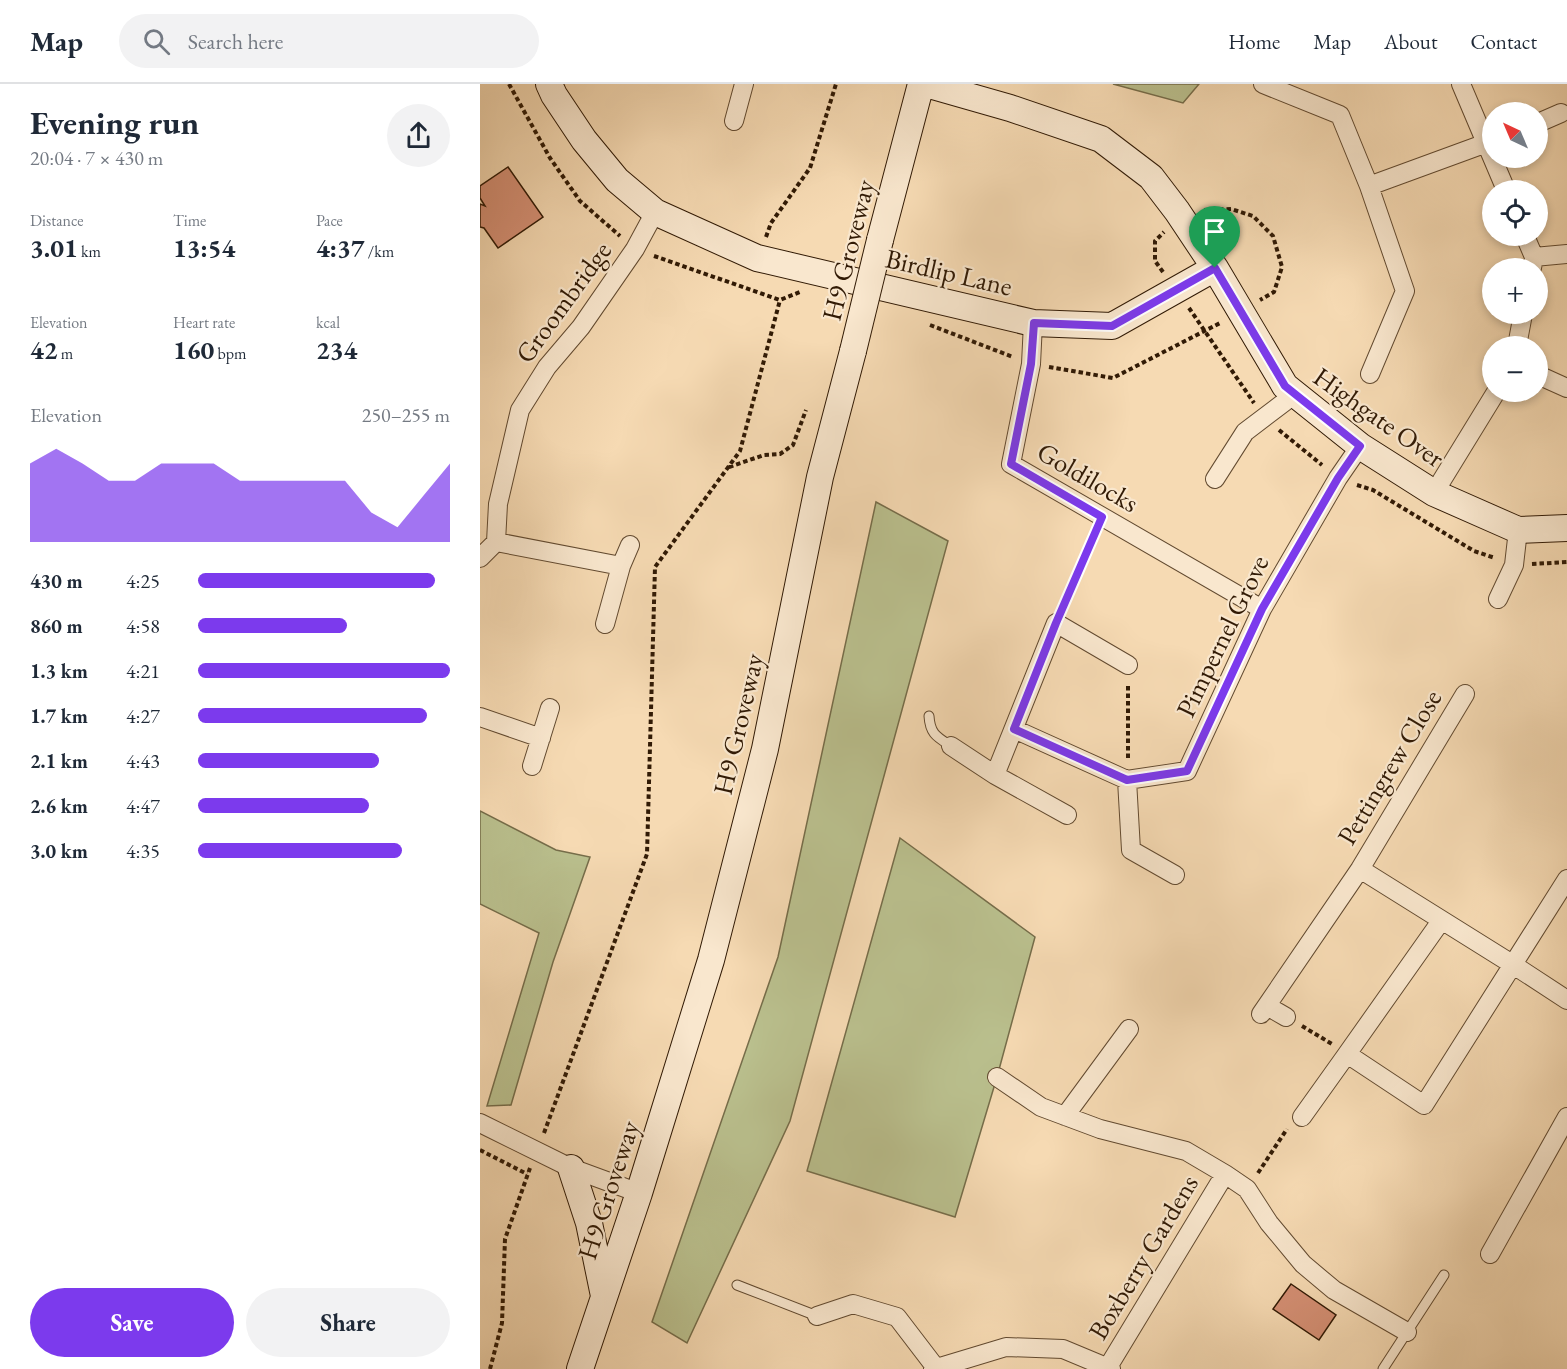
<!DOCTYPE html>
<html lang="en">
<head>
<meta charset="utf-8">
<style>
	body { margin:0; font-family:"EB Garamond",serif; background:#f2f2f3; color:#1f2937; height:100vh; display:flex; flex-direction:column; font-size:22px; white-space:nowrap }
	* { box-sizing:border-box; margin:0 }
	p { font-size:20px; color:#747a83 }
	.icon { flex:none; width:33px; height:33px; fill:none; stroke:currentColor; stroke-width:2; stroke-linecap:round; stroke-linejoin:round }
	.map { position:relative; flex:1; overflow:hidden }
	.details { display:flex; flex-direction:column; background:#fff; width:480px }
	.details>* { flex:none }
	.needle { width:39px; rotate:316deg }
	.buttons { position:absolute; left:1002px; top:18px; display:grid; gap:12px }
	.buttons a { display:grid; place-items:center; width:66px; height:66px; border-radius:50%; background:#fff; box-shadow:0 3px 9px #0003; font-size:30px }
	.pin { position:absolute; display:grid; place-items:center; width:51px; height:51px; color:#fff; margin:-62px -26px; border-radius:50% 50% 50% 0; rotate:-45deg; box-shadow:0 0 6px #0007 }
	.pin .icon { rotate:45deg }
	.round { display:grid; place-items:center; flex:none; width:63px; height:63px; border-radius:32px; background:#f2f2f3 }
	.summary { display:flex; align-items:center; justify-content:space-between; height:102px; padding:0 30px }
	h1 { font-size:33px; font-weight:700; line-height:45px }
	.stats { display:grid; grid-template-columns:repeat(3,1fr); gap:9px; height:102px; padding:6px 30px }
	.stats div { display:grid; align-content:center }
	.stats b { font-size:26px; font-weight:700 }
	.stats small { font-size:16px; font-weight:400 }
	.stats p { font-size:16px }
	.chart { height:168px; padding:12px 30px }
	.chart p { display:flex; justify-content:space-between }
	.chart svg { width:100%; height:108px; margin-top:6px; fill:#7c3aed; opacity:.7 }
	.action { display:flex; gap:12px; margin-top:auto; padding:12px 30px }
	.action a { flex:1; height:69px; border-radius:36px; background:#7c3aed; color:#fff; font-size:24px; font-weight:700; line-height:69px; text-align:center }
	.action a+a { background:#f2f2f3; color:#1f2937 }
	ul { padding:0 30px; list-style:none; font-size:20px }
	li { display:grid; grid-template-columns:96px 72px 1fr; align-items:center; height:45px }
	li i { height:15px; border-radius:8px; background:#7c3aed }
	header { display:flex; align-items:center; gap:36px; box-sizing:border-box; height:84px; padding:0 30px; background:#fff; border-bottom:2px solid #e0e1e3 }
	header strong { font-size:28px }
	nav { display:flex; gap:33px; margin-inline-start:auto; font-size:21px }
	.search { width:420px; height:54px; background:#f2f2f3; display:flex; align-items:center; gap:15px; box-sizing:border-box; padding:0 21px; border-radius:33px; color:#747a83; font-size:22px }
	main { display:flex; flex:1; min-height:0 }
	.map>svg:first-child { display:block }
	.green { fill:#bac08e; stroke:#766d4a; stroke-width:1.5 }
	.building { fill:#d59075; stroke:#311a05; stroke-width:1.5 }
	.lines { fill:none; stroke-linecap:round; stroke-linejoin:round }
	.lane-casing { stroke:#624a30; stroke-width:11 }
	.street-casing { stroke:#624a30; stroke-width:20 }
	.secondary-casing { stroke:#311a05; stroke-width:28 }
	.path { stroke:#311a05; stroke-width:4; stroke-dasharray:4.5 3; stroke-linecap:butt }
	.lane { stroke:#f9e7ce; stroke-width:9 }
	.street { stroke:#f9e7ce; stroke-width:18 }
	.secondary { stroke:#f9e7ce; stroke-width:26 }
	.secondary-bridge-casing { stroke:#311a05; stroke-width:28; stroke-linecap:butt }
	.secondary-bridge { stroke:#f9e7ce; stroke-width:26 }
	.route-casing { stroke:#fff; stroke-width:12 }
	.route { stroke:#7c3aed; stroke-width:8 }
	.labels { text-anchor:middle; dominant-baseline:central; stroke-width:4.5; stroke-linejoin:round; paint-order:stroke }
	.street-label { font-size:27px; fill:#311a05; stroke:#f9e7ce }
</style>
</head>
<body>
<header>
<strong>Map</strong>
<div class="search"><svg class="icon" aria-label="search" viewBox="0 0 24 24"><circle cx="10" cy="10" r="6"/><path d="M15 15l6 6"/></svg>Search here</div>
<nav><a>Home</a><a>Map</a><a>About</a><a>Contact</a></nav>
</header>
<main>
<section class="details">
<div class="summary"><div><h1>Evening run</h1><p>20:04 · 7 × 430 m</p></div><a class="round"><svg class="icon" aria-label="share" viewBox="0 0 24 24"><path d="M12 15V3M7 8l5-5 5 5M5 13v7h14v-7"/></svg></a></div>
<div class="stats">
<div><p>Distance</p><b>3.01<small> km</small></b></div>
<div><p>Time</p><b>13:54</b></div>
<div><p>Pace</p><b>4:37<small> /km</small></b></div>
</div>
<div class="stats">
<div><p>Elevation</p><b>42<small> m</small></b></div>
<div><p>Heart rate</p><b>160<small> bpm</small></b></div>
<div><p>kcal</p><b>234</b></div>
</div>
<div class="chart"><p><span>Elevation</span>250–255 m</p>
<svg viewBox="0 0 160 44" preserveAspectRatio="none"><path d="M0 44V12L10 6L20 12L30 19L40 19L50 12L60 12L70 12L80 19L90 19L100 19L110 19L120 19L130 32L140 38L150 25L160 12V44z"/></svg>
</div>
<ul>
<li><b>430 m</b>4:25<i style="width:94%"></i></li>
<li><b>860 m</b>4:58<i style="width:59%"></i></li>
<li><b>1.3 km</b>4:21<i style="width:100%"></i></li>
<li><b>1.7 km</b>4:27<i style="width:91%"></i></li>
<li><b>2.1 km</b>4:43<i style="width:72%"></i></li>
<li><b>2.6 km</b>4:47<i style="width:68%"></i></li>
<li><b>3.0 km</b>4:35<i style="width:81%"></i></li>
</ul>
<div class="action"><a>Save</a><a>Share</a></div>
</section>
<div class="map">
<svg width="1087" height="1285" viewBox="0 0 1087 1285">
	<rect width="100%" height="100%" fill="#f6dab3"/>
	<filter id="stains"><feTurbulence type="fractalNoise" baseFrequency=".00333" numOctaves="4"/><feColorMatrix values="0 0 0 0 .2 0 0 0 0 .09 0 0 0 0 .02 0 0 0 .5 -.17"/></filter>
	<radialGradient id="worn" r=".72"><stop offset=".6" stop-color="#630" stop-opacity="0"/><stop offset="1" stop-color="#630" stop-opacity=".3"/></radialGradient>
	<path class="green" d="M633 0H719L703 19Z
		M396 418 468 457 310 1037 207 1259 172 1238 298 873Z
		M0 727 76 766 110 773 73 878 31 1021 7 1022 59 849 0 820Z
		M420 754 555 853 517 993 475 1133 327 1087Z"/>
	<path class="building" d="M28 83 63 133 18 164 4 144 0 143V120L5 122 0 114V102Z
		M811 1200 856 1231 839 1256 793 1225Z"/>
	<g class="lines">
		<g class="lane-casing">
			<path id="lane" d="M449 632C450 650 457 653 471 662
				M257 1201 337 1232
				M903 1285 964 1191"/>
		</g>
		<g class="street-casing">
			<path id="street" d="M783 0 860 31 889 102 925 207 890 290
				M981 0 1026 106
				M254 37 264 0
				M1058 39 1081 29
				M889 102 1012 57
				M1045 152 1054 173 1052 184
				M1054 173 1087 170
				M553 239 551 280 531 380 782 525
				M1037 262 1043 230
				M1058 291 1087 304
				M735 395 765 348 815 310
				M954 409 1016 308
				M16 458 141 482 125 540
				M0 474 16 458 18 420 40 326 67 283 101 243 155 165 175 128
				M141 482 150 461
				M1018 515 1034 481 1038 446
				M0 633 61 654
				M534 645 647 696 707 687 782 525 858 394 880 362
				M471 662 515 691 587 731
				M52 682 70 624
				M515 691 576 539 648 581
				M647 696 651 766 695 791
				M880 785 1032 880 1087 916
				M961 837 867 970 944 1021 1087 795
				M787 922 806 933
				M781 930 880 785 985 610
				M517 993 561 1023 620 1045 706 1067 745 1090 767 1105 789 1139 823 1180 854 1206 927 1248
				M585 1032 649 945
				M822 1033 867 970
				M0 1039 91 1084 159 1109
				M1010 1170 1087 1033
				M337 1232 373 1220 417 1233 456 1284
				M628 1283 745 1090
				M453 1285 526 1263 583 1265 631 1285"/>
		</g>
		<g class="secondary-casing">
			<path id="secondary" d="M69 0 74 11 104 56 137 96 175 128 277 174 553 239 632 242 735 184
				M446 0 530 24 621 55 671 93 697 127 735 184 805 302 880 362 954 409 1038 446 1087 444
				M400 156 441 0
				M91 1084 109 1139 124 1212
				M100 1285 159 1109 231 876 285 665 340 393 373 267"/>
		</g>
		<path class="path" d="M29 0 70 74 100 117 140 152
			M724 126 751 125 773 132 793 152 802 183 794 208 780 216
			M286 153 291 139 330 84 356 0
			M174 172 300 216 320 208
			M683 188 675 177V157L684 148
			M709 224 774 319
			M450 241 533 273
			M569 283 633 294 742 238
			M799 346 842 381
			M249 383 284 371 300 370 313 361 326 326
			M877 401 893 406 994 467 1015 474
			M1052 480 1087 478
			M583 522 614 452
			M648 674V600
			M822 942 852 960
			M64 1049 167 770 175 483 260 367 300 216
			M0 1066 47 1090
			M778 1089 807 1045
			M10 1285 22 1239 25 1155 50 1084"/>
		<use href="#lane" class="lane"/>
		<use href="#street" class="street"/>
		<use href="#secondary" class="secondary"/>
		<g class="secondary-bridge-casing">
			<path id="secondary-bridge" d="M373 267 400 156"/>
		</g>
		<use href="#secondary-bridge" class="secondary-bridge"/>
	</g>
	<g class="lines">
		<g class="route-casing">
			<path id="route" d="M735 184 805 302 880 362 858 394 782 525 707 687 647 696 534 645 576 539 622 433 531 380 551 280 554 239 632 242Z"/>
		</g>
		<use href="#route" class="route"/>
	</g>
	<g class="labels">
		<g class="street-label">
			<text transform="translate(368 166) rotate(-76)">H9 Groveway</text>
			<text transform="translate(469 188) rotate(13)">Birdlip Lane</text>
			<text transform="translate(83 218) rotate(-54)">Groombridge</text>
			<text transform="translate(899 333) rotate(35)">Highgate Over</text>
			<text transform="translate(608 393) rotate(30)">Goldilocks</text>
			<text transform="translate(742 552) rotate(-64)">Pimpernel Grove</text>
			<text transform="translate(258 640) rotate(-77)">H9 Groveway</text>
			<text transform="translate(909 683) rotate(-59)">Pettingrew Close</text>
			<text transform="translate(128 1106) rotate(-72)">H9 Groveway</text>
			<text transform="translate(663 1173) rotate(-59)">Boxberry Gardens</text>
		</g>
	</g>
	<rect width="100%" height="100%" filter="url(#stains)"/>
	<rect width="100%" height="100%" fill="url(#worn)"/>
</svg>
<div class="buttons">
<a><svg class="needle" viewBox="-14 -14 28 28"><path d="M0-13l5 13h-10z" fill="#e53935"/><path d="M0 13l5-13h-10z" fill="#747a83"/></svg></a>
<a><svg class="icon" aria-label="locate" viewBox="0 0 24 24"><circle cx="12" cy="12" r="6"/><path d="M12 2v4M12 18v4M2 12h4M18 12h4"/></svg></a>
<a>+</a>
<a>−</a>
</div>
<div class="pin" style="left:735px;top:184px;background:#1e9e55"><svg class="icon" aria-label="arrive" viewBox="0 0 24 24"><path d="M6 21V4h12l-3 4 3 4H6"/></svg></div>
</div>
</main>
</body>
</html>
